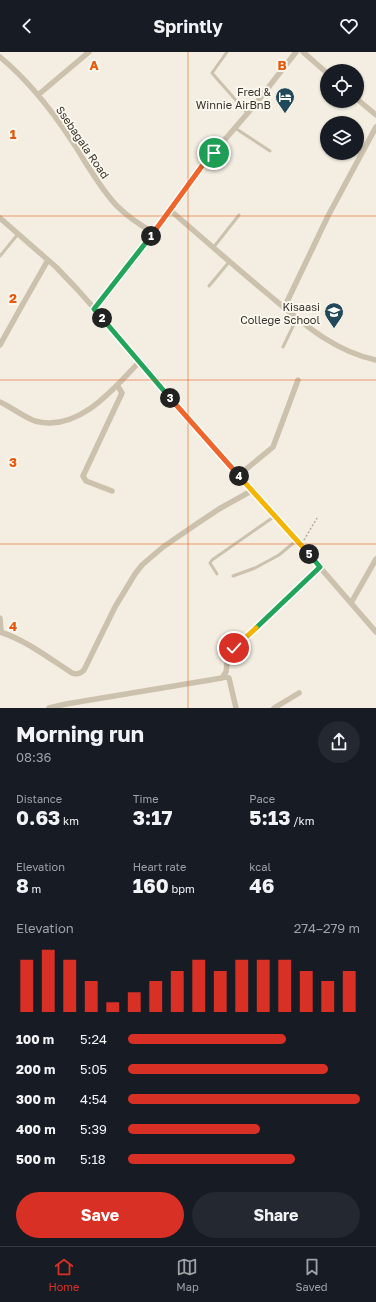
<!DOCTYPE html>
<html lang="en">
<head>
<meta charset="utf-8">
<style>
	body { margin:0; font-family:"Golos Text",sans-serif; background:#242831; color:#f1f3f6; height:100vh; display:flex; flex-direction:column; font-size:15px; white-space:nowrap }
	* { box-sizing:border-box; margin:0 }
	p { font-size:13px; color:#9ea1a6 }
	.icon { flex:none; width:22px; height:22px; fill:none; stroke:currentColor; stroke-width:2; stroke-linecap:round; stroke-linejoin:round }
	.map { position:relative; height:656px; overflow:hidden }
	.drawer { display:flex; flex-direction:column; background:#171b24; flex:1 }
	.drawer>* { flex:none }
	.fabs { position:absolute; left:320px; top:12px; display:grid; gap:8px }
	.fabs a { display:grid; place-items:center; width:44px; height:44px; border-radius:50%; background:#171b24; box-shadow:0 1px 3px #0004; font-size:20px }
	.pin { position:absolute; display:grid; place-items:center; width:34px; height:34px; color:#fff; margin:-17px; border:2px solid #fff; border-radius:50%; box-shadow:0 1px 4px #0007 }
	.km { position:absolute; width:20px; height:20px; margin:-10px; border-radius:50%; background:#222; color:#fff; font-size:11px; line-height:20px; text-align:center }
	.round { display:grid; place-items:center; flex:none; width:42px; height:42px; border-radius:21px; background:#242831 }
	.overview { display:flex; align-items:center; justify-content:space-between; height:68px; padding:0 16px }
	h1 { font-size:22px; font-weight:700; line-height:30px }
	.metrics { display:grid; grid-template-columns:repeat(3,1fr); gap:6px; height:68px; padding:4px 16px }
	.metrics div { display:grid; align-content:center }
	.metrics b { font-size:20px; font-weight:700 }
	.metrics small { font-size:11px; font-weight:400 }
	.metrics p { font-size:11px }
	.chart { height:112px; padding:8px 16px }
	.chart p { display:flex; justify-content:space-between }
	.chart svg { width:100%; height:72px; margin-top:4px; stroke:#d93025; stroke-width:6 }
	.primary-button { display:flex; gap:8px; margin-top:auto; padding:8px 16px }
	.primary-button a { flex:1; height:46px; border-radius:24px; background:#d93025; color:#fff; font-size:16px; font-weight:700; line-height:46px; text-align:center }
	.primary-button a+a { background:#242831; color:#f1f3f6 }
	ul { padding:0 16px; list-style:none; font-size:13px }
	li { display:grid; grid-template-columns:64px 48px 1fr; align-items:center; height:30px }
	li i { height:10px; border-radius:5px; background:#d93025 }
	header { display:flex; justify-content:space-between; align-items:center; height:52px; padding:0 16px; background:#171b24; font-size:18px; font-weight:700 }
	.tab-bar { display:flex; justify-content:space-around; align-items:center; height:56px; border-top:1px solid #363941; background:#171b24; font-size:11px; color:#9ea1a6 }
	.tab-bar a { display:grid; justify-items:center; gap:2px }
	.tab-bar .on { color:#d93025 }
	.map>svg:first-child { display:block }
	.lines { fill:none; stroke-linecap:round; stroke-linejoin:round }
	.path { stroke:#b7ac97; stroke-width:1.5; stroke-dasharray:2 2; stroke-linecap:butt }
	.lane { stroke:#cbc1ad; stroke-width:3 }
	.street { stroke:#cbc1ad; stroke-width:5.5 }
	.split-1-casing { stroke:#fff; stroke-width:8 }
	.split-2-casing { stroke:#fff; stroke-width:8 }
	.split-3-casing { stroke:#fff; stroke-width:8 }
	.split-4-casing { stroke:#fff; stroke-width:8 }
	.split-5-casing { stroke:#fff; stroke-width:8 }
	.split-6-casing { stroke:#fff; stroke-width:8 }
	.split-7-casing { stroke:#fff; stroke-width:8 }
	.split-1 { stroke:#f0652b; stroke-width:5 }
	.split-2 { stroke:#22a559; stroke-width:5 }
	.split-3 { stroke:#22a559; stroke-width:5 }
	.split-4 { stroke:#f0652b; stroke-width:5 }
	.split-5 { stroke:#f5b400; stroke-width:5 }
	.split-6 { stroke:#22a559; stroke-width:5 }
	.split-7 { stroke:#f5b400; stroke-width:5 }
	.grid { fill:none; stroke:#e8590c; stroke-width:1; stroke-opacity:0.55 }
	.labels { text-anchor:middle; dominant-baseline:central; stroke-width:4; stroke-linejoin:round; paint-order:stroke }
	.poi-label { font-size:11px; fill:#39332b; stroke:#faf7ee; text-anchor:end }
	.street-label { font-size:11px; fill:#39332b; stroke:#faf7ee }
	.grid-label { font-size:13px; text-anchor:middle; font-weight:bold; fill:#e8590c; stroke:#faf7ee; stroke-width:4; stroke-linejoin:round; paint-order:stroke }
</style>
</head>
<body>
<header><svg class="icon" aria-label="back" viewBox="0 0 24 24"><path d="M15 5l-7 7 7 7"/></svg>Sprintly<svg class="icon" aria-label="heart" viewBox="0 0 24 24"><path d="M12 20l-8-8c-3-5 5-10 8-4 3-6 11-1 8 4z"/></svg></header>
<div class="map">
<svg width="376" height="656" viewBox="0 0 376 656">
	<rect width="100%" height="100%" fill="#f3eee1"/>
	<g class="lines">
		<path class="path" d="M304 488 317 466"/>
		<path class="lane" d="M227 0 212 21 248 62
			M235 76 270 99
			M213 196 239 163
			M0 204 18 182
			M209 234 229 210
			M283 295 297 266
			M217 522 210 511 212 508 275 464
			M233 524 255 516 279 503 297 488"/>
		<path class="street" d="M303 0 327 21
			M0 5C28 28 50 56 70 86 85 108 98 134 117 154 128 165 140 173 154 181
			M38 43 89 0
			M357 47 376 63
			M170 158C201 185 232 212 263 238 297 266 331 299 376 308
			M0 166 56 215 77 237 116 281 195 375 253 438 376 580
			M284 256 328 164 376 75
			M94 257 133 209 202 114 253 55 296 0
			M0 293 20 257 48 208
			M0 350C11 355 24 365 35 369 78 381 114 337 140 309
			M239 423 273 395 298 328
			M112 439 86 429 83 424 122 341 117 333
			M351 551 376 507
			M0 566 1 580
			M0 580C26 588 50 607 72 621 77 623 80 622 84 618L115 555 135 522 142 513 163 495 198 471 219 457 253 438
			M224 625 229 626 236 656
			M49 656 66 652 222 626 226 620 228 605 234 596 319 515
			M274 656 299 641"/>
	</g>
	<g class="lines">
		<g class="split-1-casing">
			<path id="split-1" d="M151 184 202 114 214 101"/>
		</g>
		<g class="split-2-casing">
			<path id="split-2" d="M102 266 94 257 151 184"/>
		</g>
		<g class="split-3-casing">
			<path id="split-3" d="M102 266 170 346"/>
		</g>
		<g class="split-4-casing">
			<path id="split-4" d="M170 346 239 424"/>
		</g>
		<g class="split-5-casing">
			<path id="split-5" d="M239 424 309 502"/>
		</g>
		<g class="split-6-casing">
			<path id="split-6" d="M256 576 320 515 309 502"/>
		</g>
		<g class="split-7-casing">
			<path id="split-7" d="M234 596 256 576"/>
		</g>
		<use href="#split-1" class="split-1"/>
		<use href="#split-2" class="split-2"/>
		<use href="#split-3" class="split-3"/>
		<use href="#split-4" class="split-4"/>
		<use href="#split-5" class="split-5"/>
		<use href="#split-6" class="split-6"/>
		<use href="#split-7" class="split-7"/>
	</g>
	<path class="grid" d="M188 0V656M0 164H376M0 328H376M0 492H376"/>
	<defs>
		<g id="hotel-pin" transform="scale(1)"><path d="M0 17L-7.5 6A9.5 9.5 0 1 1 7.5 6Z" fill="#22495a" stroke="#faf7ee"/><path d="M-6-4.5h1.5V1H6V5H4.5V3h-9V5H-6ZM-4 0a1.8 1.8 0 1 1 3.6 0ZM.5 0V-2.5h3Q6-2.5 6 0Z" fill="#fff"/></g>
		<g id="school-pin" transform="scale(1)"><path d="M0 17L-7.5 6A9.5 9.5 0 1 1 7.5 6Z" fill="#22495a" stroke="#faf7ee"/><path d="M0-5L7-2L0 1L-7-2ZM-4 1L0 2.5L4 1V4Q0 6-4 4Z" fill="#fff"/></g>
	</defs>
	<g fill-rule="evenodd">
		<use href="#hotel-pin" x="285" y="45"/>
		<use href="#school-pin" x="334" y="260"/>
	</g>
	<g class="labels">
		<g class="poi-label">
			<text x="271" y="39">Fred &amp;<tspan x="271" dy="13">Winnie AirBnB</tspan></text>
			<text x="320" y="254">Kisaasi<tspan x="320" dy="13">College School</tspan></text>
		</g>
		<g class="street-label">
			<text transform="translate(83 90) rotate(56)">Ssebagala Road</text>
		</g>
	</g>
	<g class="grid-label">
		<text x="94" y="18">A</text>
		<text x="282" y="18">B</text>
		<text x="13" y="87">1</text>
		<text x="13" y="251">2</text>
		<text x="13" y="415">3</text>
		<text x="13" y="579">4</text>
	</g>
</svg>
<div class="fabs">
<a><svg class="icon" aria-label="locate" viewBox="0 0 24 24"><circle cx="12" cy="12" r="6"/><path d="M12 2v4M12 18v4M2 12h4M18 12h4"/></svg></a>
<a><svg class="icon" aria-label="layers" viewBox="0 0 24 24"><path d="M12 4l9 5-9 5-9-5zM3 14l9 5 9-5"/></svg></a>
</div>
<div class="pin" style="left:214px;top:101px;background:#1e9e55"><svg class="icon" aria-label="arrive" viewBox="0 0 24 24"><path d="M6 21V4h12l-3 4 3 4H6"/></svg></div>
<div class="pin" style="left:234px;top:596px;background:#d93025"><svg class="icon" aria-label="check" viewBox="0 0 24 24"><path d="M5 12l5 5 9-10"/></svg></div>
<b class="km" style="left:151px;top:184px">1</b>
<b class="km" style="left:102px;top:266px">2</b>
<b class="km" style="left:170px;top:346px">3</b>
<b class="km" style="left:239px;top:424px">4</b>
<b class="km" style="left:309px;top:502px">5</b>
</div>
<section class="drawer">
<div class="overview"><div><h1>Morning run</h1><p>08:36</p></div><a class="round"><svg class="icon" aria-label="share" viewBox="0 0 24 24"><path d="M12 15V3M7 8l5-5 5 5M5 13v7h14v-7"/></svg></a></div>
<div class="metrics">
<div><p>Distance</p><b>0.63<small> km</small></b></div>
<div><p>Time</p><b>3:17</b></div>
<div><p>Pace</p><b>5:13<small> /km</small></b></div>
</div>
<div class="metrics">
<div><p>Elevation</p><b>8<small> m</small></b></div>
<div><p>Heart rate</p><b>160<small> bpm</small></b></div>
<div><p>kcal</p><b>46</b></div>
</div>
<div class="chart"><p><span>Elevation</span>274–279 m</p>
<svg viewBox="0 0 160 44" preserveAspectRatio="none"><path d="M5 44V12M15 44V6M25 44V12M35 44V25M45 44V38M55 44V32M65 44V25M75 44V19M85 44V12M95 44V19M105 44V12M115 44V12M125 44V12M135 44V19M145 44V25M155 44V19"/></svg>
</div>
<ul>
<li><b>100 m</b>5:24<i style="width:68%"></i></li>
<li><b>200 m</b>5:05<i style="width:86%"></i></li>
<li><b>300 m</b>4:54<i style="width:100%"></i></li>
<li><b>400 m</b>5:39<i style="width:57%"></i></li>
<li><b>500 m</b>5:18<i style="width:72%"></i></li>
</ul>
<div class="primary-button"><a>Save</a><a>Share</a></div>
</section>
<nav class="tab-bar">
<a class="on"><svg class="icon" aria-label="home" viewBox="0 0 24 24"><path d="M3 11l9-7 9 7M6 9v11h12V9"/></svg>Home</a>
<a><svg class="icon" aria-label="map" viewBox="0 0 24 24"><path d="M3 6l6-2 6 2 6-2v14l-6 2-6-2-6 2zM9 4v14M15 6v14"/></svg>Map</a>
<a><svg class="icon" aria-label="saved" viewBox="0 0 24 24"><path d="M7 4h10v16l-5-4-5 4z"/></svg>Saved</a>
</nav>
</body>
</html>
